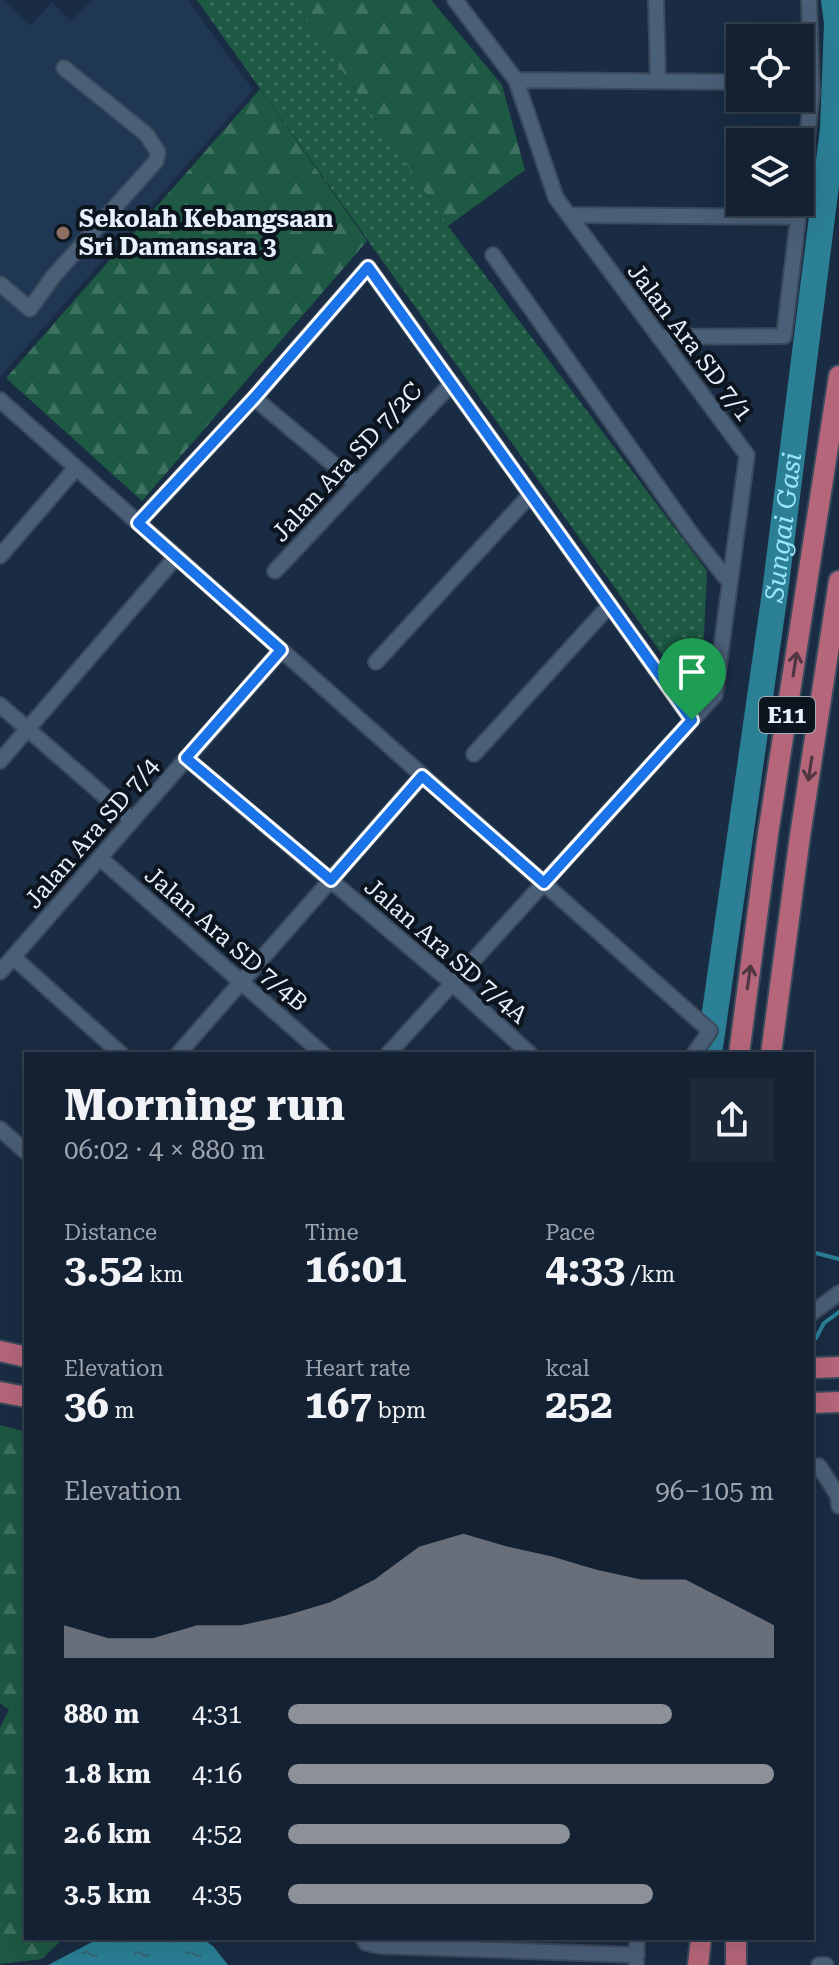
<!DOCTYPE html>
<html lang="en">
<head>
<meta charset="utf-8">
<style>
	body { margin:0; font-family:"Roboto Serif",serif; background:#1c293a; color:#f1f3f6; height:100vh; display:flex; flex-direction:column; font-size:30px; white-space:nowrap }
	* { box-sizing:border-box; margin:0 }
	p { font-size:26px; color:#9da3ac }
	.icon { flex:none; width:44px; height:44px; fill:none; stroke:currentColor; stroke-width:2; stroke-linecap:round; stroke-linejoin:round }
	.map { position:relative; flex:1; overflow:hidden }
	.details { position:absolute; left:24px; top:1052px; width:790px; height:888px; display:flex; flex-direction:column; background:#132132; border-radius:0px; box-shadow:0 8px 32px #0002,0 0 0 2px #323e4d }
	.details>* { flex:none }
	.fabs { position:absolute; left:726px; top:24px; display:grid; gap:16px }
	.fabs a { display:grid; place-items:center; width:88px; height:88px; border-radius:0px; background:#132132; box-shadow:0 8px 32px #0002,0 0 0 2px #323e4d; font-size:40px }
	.pin { position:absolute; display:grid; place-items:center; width:68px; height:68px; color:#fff; margin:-82px -34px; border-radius:50% 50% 50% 0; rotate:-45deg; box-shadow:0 0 8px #0007 }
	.pin .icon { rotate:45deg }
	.round { display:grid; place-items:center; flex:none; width:84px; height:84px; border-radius:0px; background:#1c293a }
	.overview { display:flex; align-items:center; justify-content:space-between; height:136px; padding:0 40px }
	h1 { font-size:44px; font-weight:700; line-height:60px }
	.figures { display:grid; grid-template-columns:repeat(3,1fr); gap:12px; height:136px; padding:8px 40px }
	.figures div { display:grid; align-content:center }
	.figures b { font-size:40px; font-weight:700 }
	.figures small { font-size:22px; font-weight:400 }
	.figures p { font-size:22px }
	.chart { height:224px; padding:16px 40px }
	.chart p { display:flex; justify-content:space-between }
	.chart svg { width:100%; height:144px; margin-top:8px; fill:#8c9099; opacity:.7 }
	ul { padding:0 40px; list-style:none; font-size:26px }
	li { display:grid; grid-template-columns:128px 96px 1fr; align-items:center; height:60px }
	li i { height:20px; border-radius:10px; background:#8c9099 }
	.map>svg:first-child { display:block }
	.built { fill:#1f3752 }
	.grass { fill:url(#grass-dots) }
	.forest { fill:url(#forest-firs) }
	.water { fill:url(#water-ripples) }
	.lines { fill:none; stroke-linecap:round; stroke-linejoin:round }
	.stream { stroke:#2b8096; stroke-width:4 }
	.river { stroke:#2b8096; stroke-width:26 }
	.minor-casing { stroke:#3a495b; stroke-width:18 }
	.highway-casing { stroke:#3a495b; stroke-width:24 }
	.minor { stroke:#4a5f78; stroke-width:14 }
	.highway { stroke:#b6667a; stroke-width:20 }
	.oneway { stroke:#503543 }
	.route-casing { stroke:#fff; stroke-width:16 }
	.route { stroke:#1a73e8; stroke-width:10 }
	.education-dot { fill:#8d6e63; stroke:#0c141e; stroke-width:3 }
	.labels { text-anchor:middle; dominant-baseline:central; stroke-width:8; stroke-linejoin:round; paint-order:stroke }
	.shield { fill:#0c141e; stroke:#a5afba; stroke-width:2 }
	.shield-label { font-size:22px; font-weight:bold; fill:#e7f1fd }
	.poi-label { font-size:24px; font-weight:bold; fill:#e7f1fd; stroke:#0c141e; text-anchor:start }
	.street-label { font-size:24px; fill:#e7f1fd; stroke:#0c141e }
	.water-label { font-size:26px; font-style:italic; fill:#99e6fd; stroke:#0c141e }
</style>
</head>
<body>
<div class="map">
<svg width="839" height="1965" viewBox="0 0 839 1965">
	<defs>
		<pattern id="grass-dots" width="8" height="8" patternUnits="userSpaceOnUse" patternTransform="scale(2)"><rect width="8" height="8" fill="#1d5943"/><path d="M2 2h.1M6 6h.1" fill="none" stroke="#3e715f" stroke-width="1.8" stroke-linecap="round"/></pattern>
		<pattern id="forest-firs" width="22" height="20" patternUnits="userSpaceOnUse" patternTransform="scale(2)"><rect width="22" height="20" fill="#1d5943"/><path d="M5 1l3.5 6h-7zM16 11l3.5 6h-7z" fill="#3e715f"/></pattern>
		<pattern id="water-ripples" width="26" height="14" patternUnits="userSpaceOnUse" patternTransform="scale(2)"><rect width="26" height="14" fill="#2b8096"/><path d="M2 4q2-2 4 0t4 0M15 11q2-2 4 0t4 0" fill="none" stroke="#376775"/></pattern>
	</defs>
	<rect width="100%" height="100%" fill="#192c43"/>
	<path class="built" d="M0 0H3L31 25 52 2 71 21 92 0H188L253 90 0 377Z"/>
	<path class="grass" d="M197 0H294L448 226 707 571 702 677 686 688Z"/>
	<path class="forest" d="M294 0H431L502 85 525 170 448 226Z
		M260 89 367 241 142 501 6 378Z
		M0 1425 26 1432V1938H64L42 1959 0 1964V1728L9 1710 0 1703Z"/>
	<path class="water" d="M100 1938H201L213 1946 228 1965H48Z"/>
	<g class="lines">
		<path class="stream" d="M812 1252 839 1259
			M816 1338 824 1323 839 1312"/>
		<path class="river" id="s1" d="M709 1054 775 592 833 129 837 23 834 0"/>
		<g class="minor-casing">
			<path id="minor" d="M656 0 658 81
				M516 80 740 82
				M800 199 812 93 809 0
				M569 215 798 217
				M493 255 692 535 730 583
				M0 284 30 309 52 278 156 161 158 152 146 134 64 68
				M659 337 784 336 800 202
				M254 398 356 483
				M0 400 710 1031 694 1054
				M138 523 254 398 368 267 692 720
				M0 556 76 468
				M275 571 452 383
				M376 662 531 494
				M0 705 132 820
				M474 754 610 605
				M186 758 452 983 530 1054
				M0 761 176 557
				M100 858 323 1054
				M13 957 121 1054
				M0 972 281 650
				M178 1054 422 776
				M388 1054 715 695 747 455 556 198 516 80 455 0
				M0 1129 26 1152
				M812 1313 839 1293
				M819 1466 838 1496 839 1506
				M363 1938 366 1943 379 1946 637 1955
				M636 1965 637 1938
				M819 1965H826"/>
		</g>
		<g class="highway-casing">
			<path id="highway" d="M739 1054 768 834 839 376
				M771 1054 800 836 839 581
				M0 1351 26 1357
				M812 1368 839 1367
				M0 1392 26 1397
				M812 1403 839 1402
				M736 1938V1965
				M698 1965 701 1938"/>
		</g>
		<use href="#minor" class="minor"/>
		<use href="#highway" class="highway"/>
	</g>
	<defs><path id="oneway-shaft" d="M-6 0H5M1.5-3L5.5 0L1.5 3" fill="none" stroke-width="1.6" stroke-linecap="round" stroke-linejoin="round" transform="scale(2)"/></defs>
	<g class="oneway">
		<use href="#oneway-shaft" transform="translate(795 664) rotate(-81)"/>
		<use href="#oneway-shaft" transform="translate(810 769) rotate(99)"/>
		<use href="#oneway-shaft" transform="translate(749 977) rotate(-82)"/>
	</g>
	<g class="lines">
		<g class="route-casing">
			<path id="route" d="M368 267 692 720 544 883 422 776 331 880 186 758 281 650 138 523 254 398Z"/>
		</g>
		<use href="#route" class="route"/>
	</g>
	<circle class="education-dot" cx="63" cy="233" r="8"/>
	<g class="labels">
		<rect class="shield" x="759" y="697" width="56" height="36" rx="6"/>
		<g class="shield-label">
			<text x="787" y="715">E11</text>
		</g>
		<g class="poi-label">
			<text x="79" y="219">Sekolah Kebangsaan<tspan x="79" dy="28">Sri Damansara 3</tspan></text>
		</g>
		<g class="street-label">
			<text transform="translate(690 342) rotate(53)">Jalan Ara SD 7/1</text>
			<text transform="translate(347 462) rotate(-47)">Jalan Ara SD 7/2C</text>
			<text transform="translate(92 833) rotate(-49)">Jalan Ara SD 7/4</text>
			<text transform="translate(226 939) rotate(41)">Jalan Ara SD 7/4B</text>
			<text transform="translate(446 951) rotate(41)">Jalan Ara SD 7/4A</text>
		</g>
		<g class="water-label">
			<text stroke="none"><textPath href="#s1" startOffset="532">Sungai Gasi</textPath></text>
		</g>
	</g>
</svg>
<div class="fabs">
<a><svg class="icon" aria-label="locate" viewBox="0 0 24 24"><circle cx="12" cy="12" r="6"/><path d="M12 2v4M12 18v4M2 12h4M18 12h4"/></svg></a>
<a><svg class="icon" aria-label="layers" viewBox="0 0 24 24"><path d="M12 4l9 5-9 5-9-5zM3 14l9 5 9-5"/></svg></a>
</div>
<div class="pin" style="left:692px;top:720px;background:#1e9e55"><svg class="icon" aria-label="arrive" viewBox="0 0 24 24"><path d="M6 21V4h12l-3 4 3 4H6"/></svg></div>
<section class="details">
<div class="overview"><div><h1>Morning run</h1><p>06:02 · 4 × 880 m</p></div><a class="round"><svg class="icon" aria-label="share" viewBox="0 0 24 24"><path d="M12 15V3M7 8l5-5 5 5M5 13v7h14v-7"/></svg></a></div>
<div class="figures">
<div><p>Distance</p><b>3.52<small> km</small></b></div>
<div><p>Time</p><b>16:01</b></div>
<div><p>Pace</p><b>4:33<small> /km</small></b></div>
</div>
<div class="figures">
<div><p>Elevation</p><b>36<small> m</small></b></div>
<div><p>Heart rate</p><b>167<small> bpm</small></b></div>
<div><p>kcal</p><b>252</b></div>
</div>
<div class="chart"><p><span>Elevation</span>96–105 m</p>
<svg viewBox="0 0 160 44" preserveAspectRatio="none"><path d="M0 44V34L10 38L20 38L30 34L40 34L50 31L60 27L70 20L80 10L90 6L100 10L110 13L120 17L130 20L140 20L150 27L160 34V44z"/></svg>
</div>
<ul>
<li><b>880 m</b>4:31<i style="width:79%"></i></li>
<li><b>1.8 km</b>4:16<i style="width:100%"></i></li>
<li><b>2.6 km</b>4:52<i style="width:58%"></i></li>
<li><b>3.5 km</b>4:35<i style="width:75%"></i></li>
</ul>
</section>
</div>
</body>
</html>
